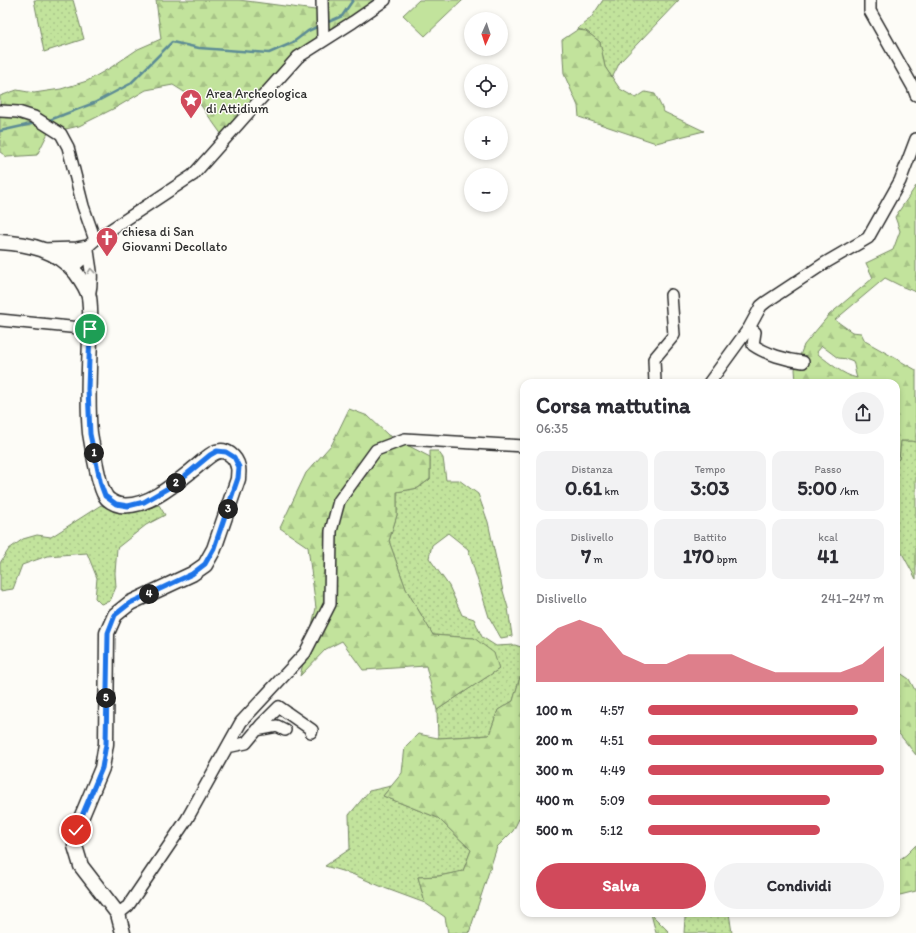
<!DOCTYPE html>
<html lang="it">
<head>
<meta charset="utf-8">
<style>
	body { margin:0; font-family:Itim,sans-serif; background:#f2f2f3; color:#2b2b33; height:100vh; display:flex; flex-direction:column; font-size:15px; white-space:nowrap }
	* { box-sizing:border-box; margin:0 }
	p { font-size:13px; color:#7c7c81 }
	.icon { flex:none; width:22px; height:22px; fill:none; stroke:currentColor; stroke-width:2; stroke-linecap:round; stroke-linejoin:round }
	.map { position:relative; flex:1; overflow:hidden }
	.panel { position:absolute; left:520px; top:379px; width:380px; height:538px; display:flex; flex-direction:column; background:#fff; border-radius:12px; box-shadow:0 2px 6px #0003 }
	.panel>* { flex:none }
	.needle { width:26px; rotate:183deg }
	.buttons { position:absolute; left:464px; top:12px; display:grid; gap:8px }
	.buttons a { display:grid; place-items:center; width:44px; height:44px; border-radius:50%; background:#fff; box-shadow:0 2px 6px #0003; font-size:20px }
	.pin { position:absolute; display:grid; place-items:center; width:34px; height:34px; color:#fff; margin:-17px; border:2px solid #fff; border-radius:50%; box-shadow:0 1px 4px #0007 }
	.km { position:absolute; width:20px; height:20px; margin:-10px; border-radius:50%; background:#222; color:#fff; font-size:11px; line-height:20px; text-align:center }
	.round { display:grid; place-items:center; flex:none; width:42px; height:42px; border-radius:21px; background:#f2f2f3 }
	.headline { display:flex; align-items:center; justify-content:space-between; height:68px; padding:0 16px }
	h1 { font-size:22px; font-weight:800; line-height:30px }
	.figures { display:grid; grid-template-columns:repeat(3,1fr); gap:6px; height:68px; padding:4px 16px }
	.figures div { display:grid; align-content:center; border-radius:10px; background:#f2f2f3; text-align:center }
	.figures b { font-size:20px; font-weight:800 }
	.figures small { font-size:11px; font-weight:400 }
	.figures p { font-size:11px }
	.chart { height:112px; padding:8px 16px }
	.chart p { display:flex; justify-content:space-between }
	.chart svg { width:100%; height:72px; margin-top:4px; fill:#d1495b; opacity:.7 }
	.cta { display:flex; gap:8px; margin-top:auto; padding:8px 16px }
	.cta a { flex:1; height:46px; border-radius:24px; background:#d1495b; color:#fff; font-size:16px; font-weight:800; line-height:46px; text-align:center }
	.cta a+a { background:#f2f2f3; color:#2b2b33 }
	ul { padding:0 16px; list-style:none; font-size:13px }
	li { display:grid; grid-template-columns:64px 48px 1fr; align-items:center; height:30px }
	li i { height:10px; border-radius:5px; background:#d1495b }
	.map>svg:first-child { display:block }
	.grass { fill:url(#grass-dots); stroke:#768764 }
	.forest { fill:url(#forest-firs); stroke:#768764; fill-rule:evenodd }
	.pitch { fill:#c2e39c; stroke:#768764 }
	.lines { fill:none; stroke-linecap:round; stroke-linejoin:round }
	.stream { stroke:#5d8c95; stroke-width:2.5 }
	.minor-casing { stroke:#2b2b2b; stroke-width:14 }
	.major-casing { stroke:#2b2b2b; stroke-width:17 }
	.minor { stroke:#fdfcf7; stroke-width:11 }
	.major { stroke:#fdfcf7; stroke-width:14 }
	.oneway { stroke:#9e9e9b }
	.route-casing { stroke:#fff; stroke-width:8 }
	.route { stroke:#1a73e8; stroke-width:5 }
	.labels { text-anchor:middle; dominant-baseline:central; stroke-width:3; stroke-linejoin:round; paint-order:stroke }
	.poi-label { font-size:13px; fill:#2b2b2b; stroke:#fdfcf7; text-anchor:start }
</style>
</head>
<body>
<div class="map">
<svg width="916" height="933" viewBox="0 0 916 933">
	<defs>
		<pattern id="grass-dots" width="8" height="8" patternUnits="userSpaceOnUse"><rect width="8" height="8" fill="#c2e39c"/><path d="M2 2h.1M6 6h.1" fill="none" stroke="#a7c387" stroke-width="1.8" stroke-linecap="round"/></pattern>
		<pattern id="forest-firs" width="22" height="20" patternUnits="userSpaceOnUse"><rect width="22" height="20" fill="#c2e39c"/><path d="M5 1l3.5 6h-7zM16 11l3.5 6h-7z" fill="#a7c387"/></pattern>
	</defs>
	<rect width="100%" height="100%" fill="#fdfcf7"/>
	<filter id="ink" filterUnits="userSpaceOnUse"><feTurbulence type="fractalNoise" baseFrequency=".025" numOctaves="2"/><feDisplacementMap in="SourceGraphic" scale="8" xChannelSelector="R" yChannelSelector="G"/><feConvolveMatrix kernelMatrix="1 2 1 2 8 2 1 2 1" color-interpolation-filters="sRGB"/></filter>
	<g filter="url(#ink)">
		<path class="grass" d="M34 0H73L84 39 44 52Z
			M603 0H679L620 62 612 78 605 67 600 42 586 31 577 29 591 18Z
			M900 441H912L916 442V579L896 542V461L899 459Z
			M430 451H438L443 458 446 480H459L478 494 488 522 503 591 508 608 512 636 501 638 489 617 468 549 448 533 432 545 429 558 449 586 462 615 474 619 482 637 496 646 515 645 524 648V683L520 678 513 701 498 710 489 735 438 738 437 710 499 669 474 638 433 635 406 589 389 541 397 515V492L418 488 430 479Z
			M101 505C126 517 134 512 159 505L165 515 146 525 117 548 115 573 116 587 110 601 101 604 95 598 97 578 87 553 47 556 22 565 13 589 0 591V563L9 549 23 539 37 535 51 537Z
			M391 786 383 796 438 818 471 850 463 871 439 876 418 877 425 903 387 889 352 874 325 866 350 849 349 815 369 791Z
			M684 913H729L732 933H684L685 918Z
			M651 914 670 933H656Z"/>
		<path class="forest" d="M156 0H239L315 10 321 0H378L300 60 227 142 197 100 173 85 146 90 117 107 79 126 48 133 37 155 7 157 0 152V96L17 90 34 93 61 89 87 81 110 68 138 49 161 39Z
			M577 30 586 31 600 42 605 67 620 89 636 98 645 92 655 94 664 112 704 131 656 143 579 117 578 106 564 74 562 40Z
			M916 186V292L903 287 885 278 835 320 852 332 861 333 865 341 916 370V442L912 441H901L899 459 896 461V383H796L795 369 804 345 829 315 873 278 866 263 893 250 900 231 895 217ZM822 346 838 358 848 359 853 361C855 367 855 373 857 378 843 375 830 363 819 355L817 352Z
			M349 409 368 416 388 435 430 457V479L418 488 397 492V515L389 541 406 589 433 635 474 638 494 653 499 669 437 710 426 666 363 670 342 641 326 649 300 676 316 608 308 547 280 528 306 473 332 444Z
			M896 670 909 679 916 692V755L896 730Z
			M520 677 524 683V814L519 819 513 831 497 847 469 933H448L445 917 425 903 418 877 439 876 463 871 471 850 438 818 383 796 402 773 405 747 418 734 438 738 489 735 498 710 513 701Z
			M916 845V891L896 896V862L906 855Z"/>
		<path class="pitch" d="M419 0H463L425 36 403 15Z"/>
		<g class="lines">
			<path class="stream" d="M326 23 342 16 353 0
				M47 121 94 103 130 84 172 42 199 48 269 53 292 43 308 31 319 26
				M0 131 36 123"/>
			<g class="minor-casing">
				<path id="minor" d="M322 0 323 41
					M870 0V11L913 87 916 95
					M0 111 18 112 34 117 61 134 68 147 83 206 95 240
					M88 246C88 255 90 262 91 271 92 280 91 288 89 297
					M80 248 71 257 70 266 77 264 88 254
					M42 249 77 248 88 246 95 240 193 175 298 57 353 22 385 0
					M0 320 90 329
					M749 328 755 332 753 345C766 354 786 360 803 362
					M655 383 654 359 674 335 671 295
					M709 383 749 328 761 306 766 302 825 263 868 238 900 181 916 139
					M256 730 277 726 285 730
					M227 747 246 743 261 725 279 707 312 730 311 732
					M118 914 128 906 187 819 241 722 305 653 330 604 331 531 339 501 376 450 405 439 524 446"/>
			</g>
			<g class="major-casing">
				<path id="major" d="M0 242C30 244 55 249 76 273 81 280 87 288 89 297 91 308 90 328 90 339 89 371 87 402 90 433 92 445 99 487 105 495 107 500 115 504 120 505 147 509 176 483 196 467 202 462 209 455 216 452 226 448 236 457 238 467 239 470 238 475 238 479L214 549 205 565 192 574 130 603 115 615 107 633 106 744 102 768 76 830 75 846 81 866 118 914 123 933"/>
			</g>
			<use href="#minor" class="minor"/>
			<use href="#major" class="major"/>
		</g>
		<defs><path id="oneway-chevron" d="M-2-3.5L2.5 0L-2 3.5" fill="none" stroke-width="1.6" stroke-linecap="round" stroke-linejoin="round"/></defs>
		<use class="oneway" href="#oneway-chevron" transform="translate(91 271) rotate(-96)"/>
	</g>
	<g class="lines" filter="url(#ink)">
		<g class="route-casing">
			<path id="route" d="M76 830 102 768 106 744 108 633 115 615 130 603 192 574 205 564 214 548 238 478 239 467 234 457 226 452 217 451 210 455 175 484 144 502 128 506 116 504 105 496 101 485 90 434 88 389 90 329"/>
		</g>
		<use href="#route" class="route"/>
	</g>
	<defs>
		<g id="sight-pin" transform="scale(1.15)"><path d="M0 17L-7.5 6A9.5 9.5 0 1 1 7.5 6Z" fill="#d1495b" stroke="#fdfcf7"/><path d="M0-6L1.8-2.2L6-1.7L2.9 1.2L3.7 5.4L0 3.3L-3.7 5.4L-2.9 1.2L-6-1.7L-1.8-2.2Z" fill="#fff"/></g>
		<g id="church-pin" transform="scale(1.15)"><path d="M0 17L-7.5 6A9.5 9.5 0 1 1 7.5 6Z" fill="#d1495b" stroke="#fdfcf7"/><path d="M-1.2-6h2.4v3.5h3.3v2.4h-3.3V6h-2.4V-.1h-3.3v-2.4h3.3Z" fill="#fff"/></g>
	</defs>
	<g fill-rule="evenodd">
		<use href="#sight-pin" x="191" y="100"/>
		<use href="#church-pin" x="107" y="238"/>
	</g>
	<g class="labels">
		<g class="poi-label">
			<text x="206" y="93">Area Archeologica<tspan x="206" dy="15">di Attidium</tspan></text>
			<text x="122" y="231">chiesa di San<tspan x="122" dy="15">Giovanni Decollato</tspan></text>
		</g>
	</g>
</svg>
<div class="buttons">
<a><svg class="needle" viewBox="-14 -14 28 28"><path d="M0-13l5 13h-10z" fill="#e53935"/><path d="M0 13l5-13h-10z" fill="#7c7c81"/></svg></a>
<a><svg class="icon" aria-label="locate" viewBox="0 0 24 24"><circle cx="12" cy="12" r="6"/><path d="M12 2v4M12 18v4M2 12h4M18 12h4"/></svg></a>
<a>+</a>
<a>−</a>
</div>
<div class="pin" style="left:90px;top:329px;background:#1e9e55"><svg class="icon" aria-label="arrive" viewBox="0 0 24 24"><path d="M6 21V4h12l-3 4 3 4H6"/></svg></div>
<div class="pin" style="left:76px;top:830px;background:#d93025"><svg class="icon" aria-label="check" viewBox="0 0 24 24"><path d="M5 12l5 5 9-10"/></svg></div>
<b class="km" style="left:94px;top:453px">1</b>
<b class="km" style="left:176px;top:483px">2</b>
<b class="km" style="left:228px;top:509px">3</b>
<b class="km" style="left:149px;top:594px">4</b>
<b class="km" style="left:106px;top:698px">5</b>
<section class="panel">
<div class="headline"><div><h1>Corsa mattutina</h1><p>06:35</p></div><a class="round"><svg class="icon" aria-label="share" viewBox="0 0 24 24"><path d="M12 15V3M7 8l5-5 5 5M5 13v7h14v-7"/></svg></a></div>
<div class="figures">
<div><p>Distanza</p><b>0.61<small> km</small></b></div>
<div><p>Tempo</p><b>3:03</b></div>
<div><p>Passo</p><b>5:00<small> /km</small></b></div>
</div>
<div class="figures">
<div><p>Dislivello</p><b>7<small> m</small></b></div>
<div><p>Battito</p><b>170<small> bpm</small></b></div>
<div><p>kcal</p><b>41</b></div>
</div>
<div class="chart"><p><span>Dislivello</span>241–247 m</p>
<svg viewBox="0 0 160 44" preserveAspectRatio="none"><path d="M0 44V22L10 11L20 6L30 11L40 27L50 33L60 33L70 27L80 27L90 27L100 33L110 38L120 38L130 38L140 38L150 33L160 22V44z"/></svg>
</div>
<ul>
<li><b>100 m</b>4:57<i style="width:89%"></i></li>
<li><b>200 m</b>4:51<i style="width:97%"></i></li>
<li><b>300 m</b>4:49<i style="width:100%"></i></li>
<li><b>400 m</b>5:09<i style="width:77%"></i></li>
<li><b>500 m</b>5:12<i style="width:73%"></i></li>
</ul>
<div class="cta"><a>Salva</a><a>Condividi</a></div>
</section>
</div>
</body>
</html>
